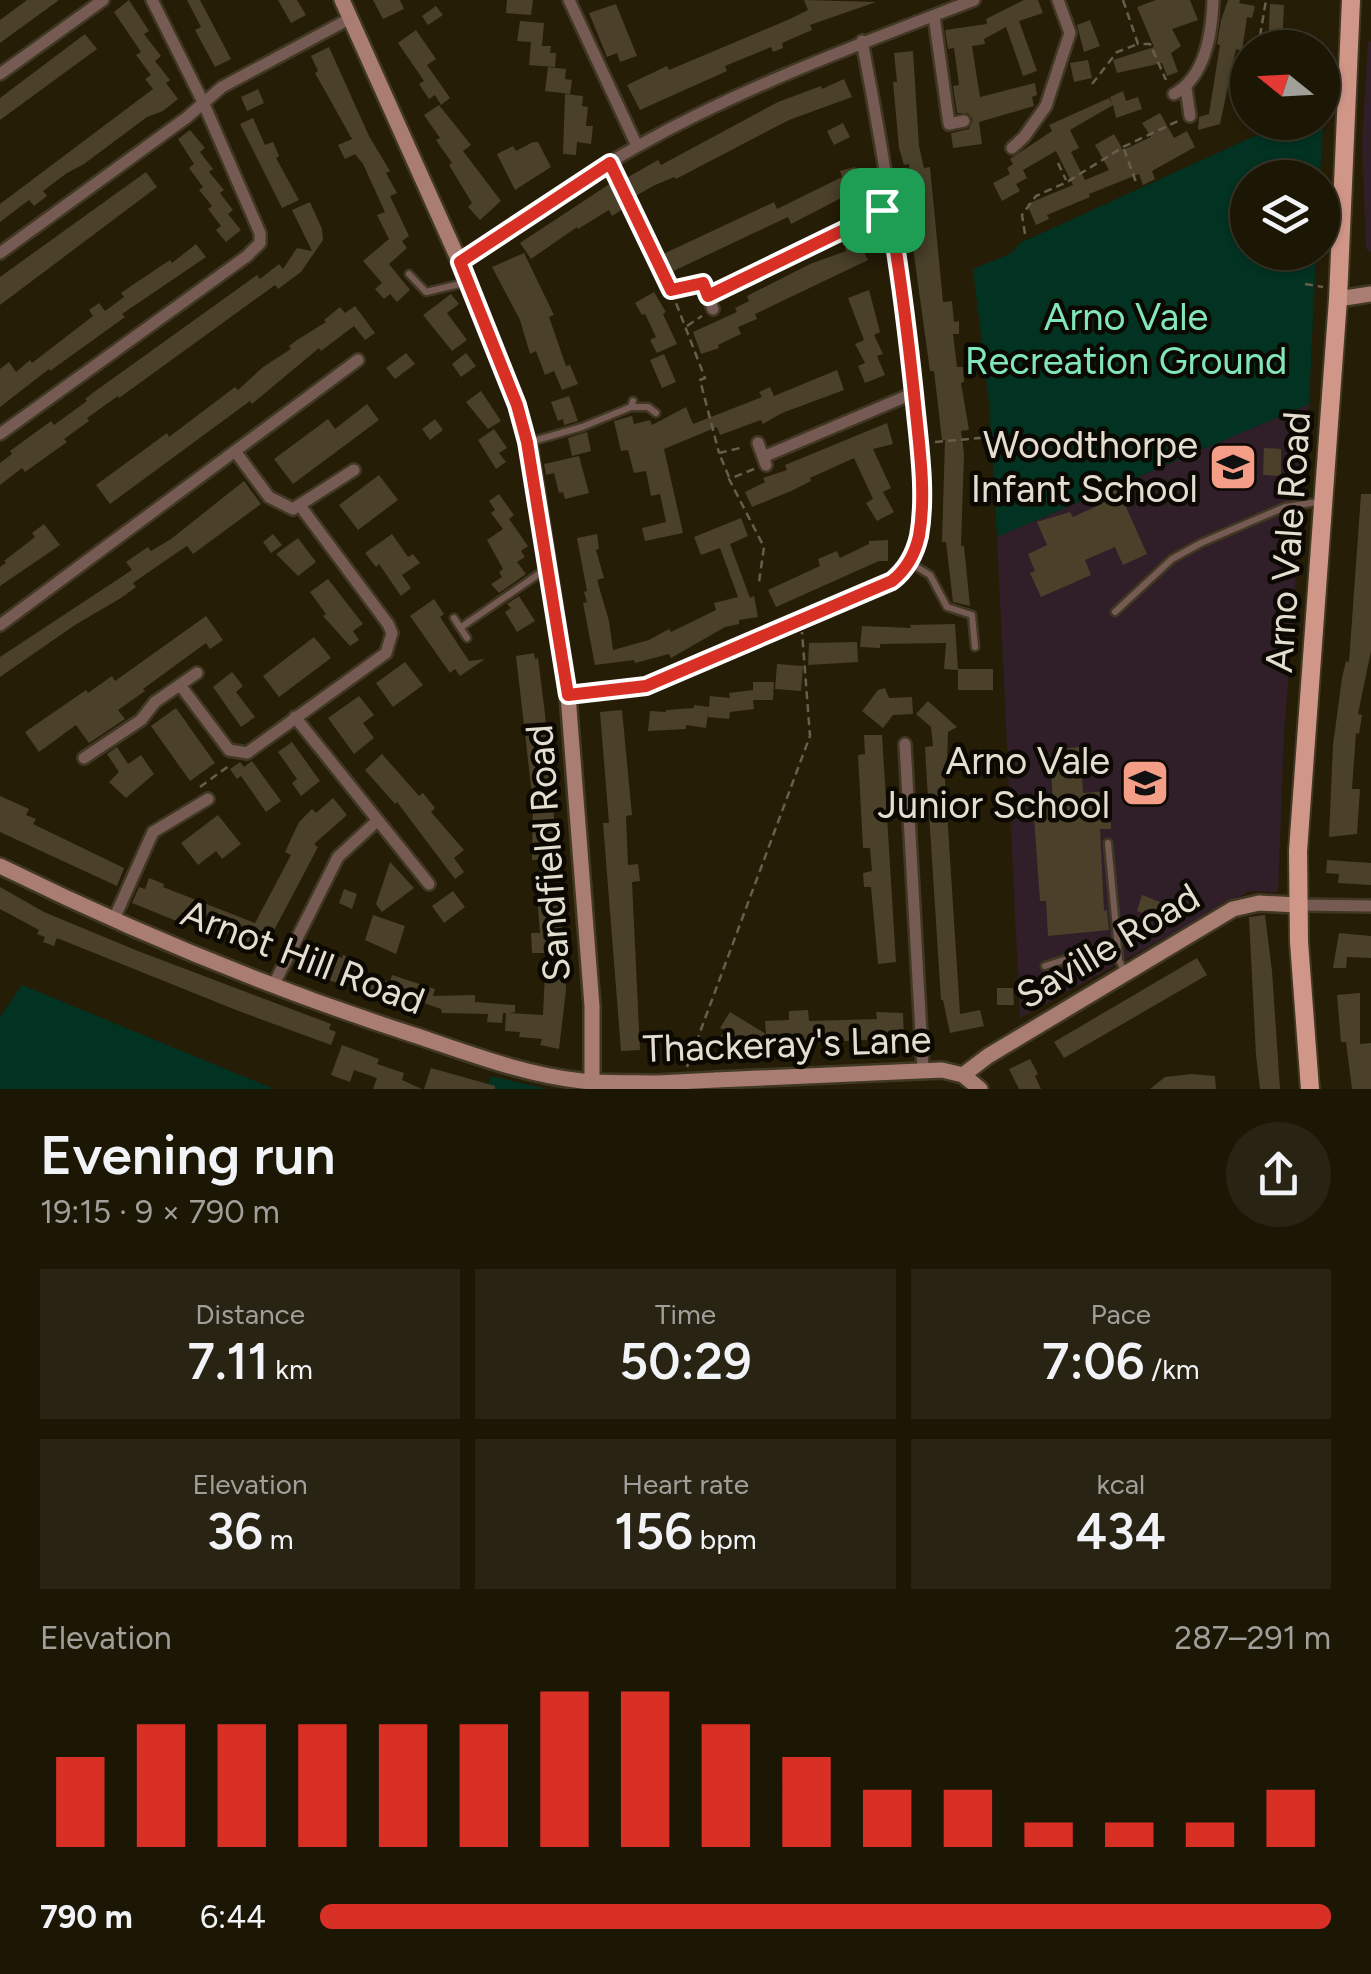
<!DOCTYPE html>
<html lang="en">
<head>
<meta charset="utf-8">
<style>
	body { margin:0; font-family:Figtree,sans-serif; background:#292313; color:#f1f3f6; height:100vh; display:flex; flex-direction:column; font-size:38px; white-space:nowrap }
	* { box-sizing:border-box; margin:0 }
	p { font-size:32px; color:#a09f9a }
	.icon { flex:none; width:55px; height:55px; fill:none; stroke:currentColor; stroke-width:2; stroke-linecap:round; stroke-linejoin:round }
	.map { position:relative; height:1089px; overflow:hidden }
	.panel { display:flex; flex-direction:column; background:#1c1605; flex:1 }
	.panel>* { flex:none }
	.needle { width:65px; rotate:288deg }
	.fabs { position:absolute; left:1230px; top:30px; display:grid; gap:20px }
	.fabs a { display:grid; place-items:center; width:110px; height:110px; border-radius:50%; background:#1c1605; box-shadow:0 2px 8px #0004,0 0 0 2px #3a3527; font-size:50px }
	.pin { position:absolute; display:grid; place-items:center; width:85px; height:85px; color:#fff; margin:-42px; border-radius:20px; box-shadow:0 5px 15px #0006 }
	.round { display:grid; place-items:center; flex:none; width:105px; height:105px; border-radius:52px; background:#292313 }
	.summary { display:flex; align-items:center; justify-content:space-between; height:170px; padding:0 40px }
	h1 { font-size:55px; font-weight:600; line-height:75px }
	.metrics { display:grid; grid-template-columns:repeat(3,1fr); gap:15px; height:170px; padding:10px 40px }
	.metrics div { display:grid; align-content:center; border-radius:0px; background:#292313; text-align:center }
	.metrics b { font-size:50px; font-weight:600 }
	.metrics small { font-size:28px; font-weight:400 }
	.metrics p { font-size:28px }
	.chart { height:280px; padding:20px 40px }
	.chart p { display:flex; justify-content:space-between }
	.chart svg { width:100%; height:180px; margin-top:10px; stroke:#d93025; stroke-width:6 }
	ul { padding:0 40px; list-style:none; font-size:32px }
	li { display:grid; grid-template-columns:160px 120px 1fr; align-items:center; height:75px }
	li i { height:25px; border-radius:12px; background:#d93025 }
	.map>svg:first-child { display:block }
	.education { fill:#301f28 }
	.green { fill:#023222 }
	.building { fill:#4b412a }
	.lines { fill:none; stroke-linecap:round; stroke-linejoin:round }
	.lane-casing { stroke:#413823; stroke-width:11 }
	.street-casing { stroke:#413823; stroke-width:16 }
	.secondary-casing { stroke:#413823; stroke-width:20 }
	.primary-casing { stroke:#413823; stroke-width:22 }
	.path { stroke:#675f4c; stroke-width:2.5; stroke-dasharray:8 5; stroke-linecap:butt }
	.lane { stroke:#765b54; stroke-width:6 }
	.street { stroke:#765b54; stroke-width:11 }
	.secondary { stroke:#a97d72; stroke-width:15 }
	.primary { stroke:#d09789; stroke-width:18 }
	.secondary-bridge-casing { stroke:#413823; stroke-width:20; stroke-linecap:butt }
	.secondary-bridge { stroke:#a97d72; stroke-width:15 }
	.route-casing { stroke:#fff; stroke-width:20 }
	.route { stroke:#d93025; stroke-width:12 }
	.labels { text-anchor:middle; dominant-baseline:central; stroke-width:9; stroke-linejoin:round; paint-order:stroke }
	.park-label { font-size:38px; fill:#81e7bb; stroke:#0c0802 }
	.poi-label { font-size:38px; fill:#e4ded1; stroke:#0c0802; text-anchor:end }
	.street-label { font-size:38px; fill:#e4ded1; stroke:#0c0802 }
</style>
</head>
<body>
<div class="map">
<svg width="1371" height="1089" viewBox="0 0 1371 1089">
	<rect width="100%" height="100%" fill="#261d07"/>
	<path class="education" d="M1371 41V252L1366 249 1362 143 1368 43Z
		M1309 404 1284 735 1278 892 1250 891 1020 1018 997 537Z"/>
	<path class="green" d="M1323 104H1324L1320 177 1248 178V252L1316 253 1309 404 997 537 989 403 973 269 1012 253 1020 243 1283 123 1322 122Z
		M22 985 274 1089H0V1017Z
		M491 1076 548 1089H486Z"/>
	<path class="building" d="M27 0H59L0 43V20Z
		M129 0 149 31 144 34 161 56 155 61 170 80 166 83 178 99 163 111 147 117 84 164 67 173 43 191 47 196 34 206 29 200 0 222V204L153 89 145 79 151 75 136 55 141 52 114 12Z
		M187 0H200L231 59 215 67 195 30 201 27Z
		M278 0H297L306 15 291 23Z
		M373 0H400L404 9 383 19Z
		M507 0H533L531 15 506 13Z
		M804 0 876 2 810 25 812 30 782 43 783 48 773 52 771 47 725 66 727 71 640 110 627 85 667 66 669 70 790 19 808 10Z
		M1024 0H1038L1043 13 1019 21 1037 71 1023 76 1006 27 984 39 985 44 972 46 980 97 1035 83 1037 95 1032 97 1034 106 979 122 982 144 953 148 951 133 969 129 973 120 968 113H957L953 86 959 85 954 48 948 49 945 30 987 24 986 19Z
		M1156 0H1190L1198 20 1172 29 1181 46 1171 53 1178 72 1167 76 1162 63 1117 73 1113 60 1154 47 1137 7Z
		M1228 0H1240L1239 3 1255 6 1252 18 1247 17 1242 51 1236 49 1220 124 1198 130 1199 117 1209 114 1220 45 1217 44 1221 20Z
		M616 4 637 56 620 62 617 53 607 57 589 13Z
		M1270 4 1284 5 1282 48H1268Z
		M436 6 443 15 428 25 422 16Z
		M1090 20 1100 46 1084 52 1077 25Z
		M520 21 544 23 542 46H551L550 53H556L555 67 529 65 531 42 517 41Z
		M416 30 436 59 427 65 450 98 441 105 435 95 429 99 419 84 424 81 398 43Z
		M85 34 97 49 0 120V98Z
		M329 47 369 136 390 171 386 173 397 193 390 196 409 236 402 241 407 248 389 264 410 290 397 302 390 294 384 299 375 289 382 283 363 261 389 239 377 215 385 212 363 164 355 154 345 159 338 145 352 139 315 73 318 71 311 56Z
		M913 51 919 146 924 168 930 167 943 302 952 301 954 322 959 321V334H953L957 367H963L964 382 961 383 969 430 961 431 964 454 961 546H964L970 606 953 602 946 542H942L945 440H942L934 371H930L914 255 912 236 915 235 909 164 904 165 899 148 893 82H897L894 53Z
		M1088 60 1092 78 1074 82 1070 63Z
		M548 67 566 69 565 79 572 80 570 94 545 91Z
		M844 79 852 97 789 120 676 179 674 177 653 186 627 201 629 205 612 216 609 210 578 229 577 227 531 259 520 243 614 181 616 184 658 160 661 165 778 102 821 86 822 89Z
		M258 89 264 103 247 111 241 97Z
		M1123 91 1126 101 1138 97 1142 109 1116 118 1113 105 1070 130 1079 148 1071 152 1085 180 1109 170 1095 145 1114 134 1123 150 1151 137 1142 123 1160 113 1174 138 1187 131 1195 147 1152 171 1155 179 1143 185 1139 174 1089 194 1090 197 1047 215 1049 219 1036 225 1027 204 1073 185 1056 151 1023 170 1027 178 1016 184 1020 191 1002 201 993 183 1010 174 1007 168 1013 164 1010 159 1052 131 1049 125 1109 98 1112 104 1110 97Z
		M565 94 583 96 582 106 588 107 586 126H593L591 144 577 142 576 155 563 154Z
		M439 105 471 145 463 151 501 201 480 220 468 207 472 203 449 165 452 163 436 140 440 138 424 115Z
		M253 118 265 145 273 142 279 156 276 158 299 200 282 208 240 124Z
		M843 123 850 137 834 145 827 131Z
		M190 130 205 148 200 152 213 169 209 172 224 190 220 193 233 210 228 214 241 230 226 242 216 230 221 226 208 209 212 206 199 190 203 187 189 168 194 164 178 139Z
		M533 142H538L551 167 515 190 497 154 513 146 516 151Z
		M855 167 860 186 842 190 845 196 791 224 788 217 665 275 659 256 774 202 777 209 842 177 840 171Z
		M146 172 157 187 0 305V277Z
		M310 202 322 229 323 240 301 272 278 289 275 285 137 385 119 398 118 396 87 418 89 421 64 439 67 442 25 472 22 468 0 485V463L12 454 10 451 51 421 54 425 87 401 85 399 94 392 257 275 260 279 279 264 283 269 297 248 312 251 292 210Z
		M859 242 868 260 755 314 757 319 738 327 741 334 718 345 719 348 701 354 693 332 737 312 735 308 749 301 747 296 810 264 846 251 845 248Z
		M196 244 206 257 122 314 125 317 50 371 49 369 0 407V369L9 362 16 372 30 360 32 363 93 316 89 310 99 303 105 311 124 297 121 293 131 286 170 260 172 263Z
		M524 253 554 315 549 317 566 366 570 365 578 384 562 390 554 371 545 375 536 351 530 354 520 320 492 267Z
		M869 290 880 332 874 335 883 354 877 356 885 375 865 383 858 366 865 363 855 344 864 340 848 298Z
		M654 292 666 312 663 314 677 344 657 353 650 340 656 337 645 314 642 315 635 303Z
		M451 294 459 304 447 313 467 340 452 351 423 315Z
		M355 306 375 333 365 340 354 326 321 351 319 348 252 404 250 401 110 504 96 485 167 433 169 437 235 387 238 390 263 367 291 349 289 346 297 340 326 322 324 320 340 307 345 313Z
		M406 353 415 364 395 379 386 368Z
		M466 353 476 366 461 377 452 364Z
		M664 354 676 382 662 388 650 360Z
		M837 370 844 390 782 413 763 424 761 420 720 435 717 427 664 449 683 533 645 541 642 528 666 522 660 494 651 496 646 471 634 473 628 450 621 451 614 421 632 416 634 424 650 420 652 425 686 407 693 424 762 397 759 392 770 387 774 396Z
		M481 391 501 421 488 429 466 402Z
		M569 396 578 421 564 425 563 419 558 421 551 402Z
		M367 404 379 420 293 484 274 459 328 419 335 429Z
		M435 419 443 430 430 440 422 429Z
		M887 423 893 444 873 449 891 488 883 492 894 512 877 521 866 503 873 499 854 458 810 478 811 481 791 491 752 507 745 492 765 482 763 478 787 470 785 465Z
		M494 429 507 448 499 453 506 462 496 469 478 440Z
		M587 432 591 451 572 456 568 438Z
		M1264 448 1281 449V476L1263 475Z
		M579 456 589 493 565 499 563 492 559 493 554 473 546 475 544 464Z
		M379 475 398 500 358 530 339 505Z
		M244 481 261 504 193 554 187 546 169 558 133 583 136 587 121 598 75 625 0 677V657L132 570 126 562 148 547 151 551 171 539Z
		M1118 489 1147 554 1123 565 1115 547 1085 560 1091 575 1041 597 1030 573 1035 571 1028 554 1047 545 1037 522 1070 512 1073 517 1097 506 1094 499Z
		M499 494 514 515 509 519 528 546 521 551 525 557 517 562 526 574 499 593 491 584 502 577 499 572 503 569 487 540 503 529 491 513 495 510 489 501Z
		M1361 494H1371V651L1358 714 1362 715 1359 734 1356 733 1352 789H1360L1357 834 1329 837 1333 745 1342 678 1346 661 1349 662Z
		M741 518 748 536 730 544 750 598 754 596 758 617 739 620V624L725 627 671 658 669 654 635 663 634 660 595 665 583 603 587 602 584 592 587 591 577 538 597 534 599 549 596 550 604 578 597 580 609 621 613 650 649 640 669 629 671 632 716 610 714 603 738 597 720 548 701 555 694 537Z
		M44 524 60 545 0 586V567L6 563 4 561 35 537 32 533Z
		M273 534 282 545 271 553 263 542Z
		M392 534 408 557 413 554 420 563 402 575 411 588 401 596 379 564 376 567 365 553Z
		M298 538 316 562 298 576 276 554Z
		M888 540V561H879L776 607 768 590 820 566 818 559 837 551 840 558 869 544V541Z
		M328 579 363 624 353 631 359 640 350 646 323 616 326 614 310 592Z
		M519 596 535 621 517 632 505 612 511 608 507 604Z
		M434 599 444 614 440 617 469 661 485 659 460 676 455 669 450 673 410 616Z
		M206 616 223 640 210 649 206 643 143 689 145 691 118 710 125 719 89 743 76 725 39 752 25 732 86 690 88 693 112 676 115 681Z
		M955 624 958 670 944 669 946 643 880 644V648L860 647 862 626 911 628 910 625Z
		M314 637 331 658 279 697 263 676Z
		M857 642 858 662 808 665 809 643Z
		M534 653 535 659 538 658 545 714 556 842H548L549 859 532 860 533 803 516 656Z
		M405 662 423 685 393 707 376 683Z
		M777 664 803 666 801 691 775 689Z
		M958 669H993V690H958Z
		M232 672 243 686 236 692 255 717 241 727 213 687Z
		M753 682H774L773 700H753L754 709 730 712 729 719 708 717 710 696 730 698 729 693 753 690Z
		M885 688 889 698 912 697 913 714 893 715 883 728 862 711 878 690Z
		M359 696 374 715 363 723 374 738 354 754 328 718Z
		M928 701 957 727 948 732 947 765H944L960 1014 980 1010 984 1026 950 1033 943 1000H941L926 766 925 747 933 746 931 727 916 714Z
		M694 705 709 707 706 728 686 725V729L648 731 650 711 666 712V710L694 708Z
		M176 708 215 763 190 781 151 726Z
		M622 710 632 815 626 816 628 865 638 864 640 881 632 882 640 1050 621 1051 603 823H609L600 712Z
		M864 735H882L896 962 878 964 871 887H864L863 873 872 871 870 848H863L858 755 865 754Z
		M292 742 320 781 301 796 292 783 297 779 278 752Z
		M117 747 128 764 141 755 154 774 126 798 109 782 119 772 107 754Z
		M1080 747 1083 793 1109 791 1111 829H1100L1104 911 1107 910 1109 930 1048 936 1046 901H1040L1033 803 1053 802 1050 755 1060 754V749Z
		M382 754 419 796 423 793 435 808 431 812 464 850 454 858 464 872 455 879 397 802 395 804 365 770Z
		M252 761 281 801 266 812 241 776 237 779 230 769 240 762 244 767Z
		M0 796 29 809 26 815 36 819 33 824 124 868 117 886 0 832Z
		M333 798 347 815 314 844 318 847 261 955 241 946 244 940 218 930 216 934 204 929 205 925 181 916 179 922 132 903 139 887 145 889 149 878 164 884 163 887 255 923 291 855 285 852 299 822 312 809 316 813Z
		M218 815 241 844 222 859 216 851 198 865 181 843Z
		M1327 860 1371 863V885L1338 883 1339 874 1326 873Z
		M390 862 414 888 382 912 376 904Z
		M558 864 566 990 559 1049 540 1045 542 1039 519 1037 520 1032 505 1031 506 1013H503L502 1023 487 1022 488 1014 442 1013 441 1009 401 995 399 1000 352 984 351 988 296 968 306 943 342 958 343 955 355 959 357 971 390 982 392 975 435 989 433 996 475 995V1002L515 1005V1012L509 1013 543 1015 546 953H532L531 933H540L537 895 543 894 540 865Z
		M0 887 44 912 138 951 331 1024 329 1029 336 1032 331 1045 236 1010 57 938 54 946 43 942 45 937 37 934 39 930 0 909Z
		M344 889 357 894 352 909 339 903Z
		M453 891 465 907 444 923 432 906Z
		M1142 895 1165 904 1160 919 1137 911Z
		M373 915 405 926 396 954 365 940Z
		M1265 915 1272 971 1280 1089H1260L1256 1055 1249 917Z
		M1339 933 1371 936V958L1347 957 1346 968H1333Z
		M1197 958 1207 975 1064 1058 1054 1042Z
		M997 988H1013L1014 1005H997Z
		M1360 993V1044L1371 1043V1089H1352L1346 1042H1341L1337 995Z
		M808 1010 809 1021 877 1019 876 1012 903 1013 904 1038 749 1046 736 1038 733 1043 721 1036 724 1030 720 1028 730 1012 766 1034 765 1021 789 1020V1011Z
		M342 1045 379 1059 377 1064 404 1073 402 1080 422 1089H373L377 1078 354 1070 350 1082 331 1075Z
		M1030 1059 1038 1074 1035 1076 1041 1089H1019L1009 1069Z
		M431 1068 495 1086V1089H424Z
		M1191 1074 1215 1076 1216 1089H1150L1165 1077Z"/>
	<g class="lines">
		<g class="lane-casing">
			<path id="lane" d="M409 274 426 292 464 283
				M631 407H648L656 413
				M530 442 582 427 631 407 633 401
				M910 563 930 575 947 607 972 615 975 647
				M1115 612 1172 559 1201 543 1285 507 1318 502
				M454 618 467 638
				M460 628 546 569
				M1108 843 1119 960 1125 973
				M1045 966 1117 943"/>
		</g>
		<g class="street-casing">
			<path id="street" d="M569 0 637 146
				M934 16 949 124 964 121
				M0 74 103 0
				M1186 88 1190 116
				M1174 94C1205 77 1212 33 1213 0
				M1012 148 1024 137 1046 106 1063 54 1070 33 1058 0
				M0 253 186 118 222 87 349 19
				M460 263C518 223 577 180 638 146 745 86 860 44 974 0
				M703 283 713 309
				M708 296 889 208
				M0 434 247 256 260 243V233L203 102 152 0
				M758 443 766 465
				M235 451 269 497 293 509 354 470
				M763 457 914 393
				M0 625 358 360
				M180 685 229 750 247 753 386 653 392 633 388 624 301 507
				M568 695 646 686 892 581C907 569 915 554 919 536 927 492 919 442 915 398 903 279 885 159 862 41
				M295 717 429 884
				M905 744 923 1070
				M84 758 141 720 155 702 197 673
				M1297 905 1371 906
				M114 919 153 832 208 799
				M273 986 338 857 377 821"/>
		</g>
		<g class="secondary-casing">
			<path id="secondary" d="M342 0 460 263 517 405 530 451 568 695 592 1006V1082
				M1338 299 1371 294
				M0 866C134 932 272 989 414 1035 468 1053 525 1075 582 1081 607 1084 633 1082 658 1083
				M963 1075 988 1056 1233 909 1259 903 1297 905
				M716 1080 942 1070 963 1075 980 1089"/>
		</g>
		<g class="primary-casing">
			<path id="primary" d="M1310 1089 1299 942 1298 851 1338 299 1351 0"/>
		</g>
		<path class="path" d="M1123 0 1138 44H1150L1166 80
			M1265 48 1260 36 1266 0
			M1092 84 1117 52 1138 44
			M1124 149 1137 185
			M1058 163 1066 180
			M615 174 671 290 705 378 700 380 719 453
			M1025 234 1022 215 1036 196 1067 182 1123 147 1178 121
			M1305 284 1323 287
			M671 290 691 285
			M687 326 702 316
			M935 442 1013 435
			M754 469 729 479 764 547 759 582
			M729 477 719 453 744 447
			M200 787 230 765
			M687 1067 810 736 802 632"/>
		<use href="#lane" class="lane"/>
		<use href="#street" class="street"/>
		<use href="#secondary" class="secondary"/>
		<use href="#primary" class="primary"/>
		<g class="secondary-bridge-casing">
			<path id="secondary-bridge" d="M658 1083 716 1080"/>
		</g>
		<use href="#secondary-bridge" class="secondary-bridge"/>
	</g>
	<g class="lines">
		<g class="route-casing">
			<path id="route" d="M610 163 671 290 703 283 708 296 889 208C901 277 909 344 916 413 920 452 926 497 919 536 915 554 907 569 892 581L646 686 568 695 527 442 517 405 460 262Z"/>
		</g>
		<use href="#route" class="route"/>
	</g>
	<defs>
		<g id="school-square" transform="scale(2.5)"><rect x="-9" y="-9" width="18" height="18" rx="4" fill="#f49e87" stroke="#0c0802"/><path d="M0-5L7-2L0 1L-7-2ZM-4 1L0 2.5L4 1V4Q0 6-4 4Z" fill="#111"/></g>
	</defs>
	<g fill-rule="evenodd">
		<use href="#school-square" x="1233" y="467"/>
		<use href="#school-square" x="1145" y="783"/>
	</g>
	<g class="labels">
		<g class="park-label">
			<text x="1126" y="317">Arno Vale<tspan x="1126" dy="44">Recreation Ground</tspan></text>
		</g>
		<g class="poi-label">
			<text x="1198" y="445">Woodthorpe<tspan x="1198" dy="44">Infant School</tspan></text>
			<text x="1110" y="761">Arno Vale<tspan x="1110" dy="44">Junior School</tspan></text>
		</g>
		<g class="street-label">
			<text transform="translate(1288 542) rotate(-86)">Arno Vale Road</text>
			<text transform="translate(548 853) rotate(-94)">Sandfield Road</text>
			<text transform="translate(1108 946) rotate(-31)">Saville Road</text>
			<text transform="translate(303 957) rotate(21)">Arnot Hill Road</text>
			<text transform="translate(787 1044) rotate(-2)">Thackeray's Lane</text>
		</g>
	</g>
</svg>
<div class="fabs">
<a><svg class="needle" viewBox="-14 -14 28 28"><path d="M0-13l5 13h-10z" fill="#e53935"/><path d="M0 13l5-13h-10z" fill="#a09f9a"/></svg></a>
<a><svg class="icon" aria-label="layers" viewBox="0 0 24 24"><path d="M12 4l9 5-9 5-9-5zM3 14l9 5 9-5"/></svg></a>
</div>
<div class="pin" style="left:882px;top:210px;background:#1e9e55"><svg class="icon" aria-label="arrive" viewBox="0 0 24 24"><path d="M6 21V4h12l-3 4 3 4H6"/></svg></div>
</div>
<section class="panel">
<div class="summary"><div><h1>Evening run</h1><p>19:15 · 9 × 790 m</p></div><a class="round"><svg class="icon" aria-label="share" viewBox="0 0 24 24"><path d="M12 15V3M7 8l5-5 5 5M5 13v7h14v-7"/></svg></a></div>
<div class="metrics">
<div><p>Distance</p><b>7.11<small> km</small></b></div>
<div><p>Time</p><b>50:29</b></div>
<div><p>Pace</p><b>7:06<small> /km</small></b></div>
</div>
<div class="metrics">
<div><p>Elevation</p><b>36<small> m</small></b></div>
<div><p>Heart rate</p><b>156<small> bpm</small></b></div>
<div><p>kcal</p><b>434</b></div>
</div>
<div class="chart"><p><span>Elevation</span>287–291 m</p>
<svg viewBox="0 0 160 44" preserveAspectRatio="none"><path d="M5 44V22M15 44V14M25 44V14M35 44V14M45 44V14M55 44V14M65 44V6M75 44V6M85 44V14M95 44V22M105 44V30M115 44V30M125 44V38M135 44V38M145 44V38M155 44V30"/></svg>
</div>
<ul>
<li><b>790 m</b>6:44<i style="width:100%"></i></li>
</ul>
</section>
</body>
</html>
